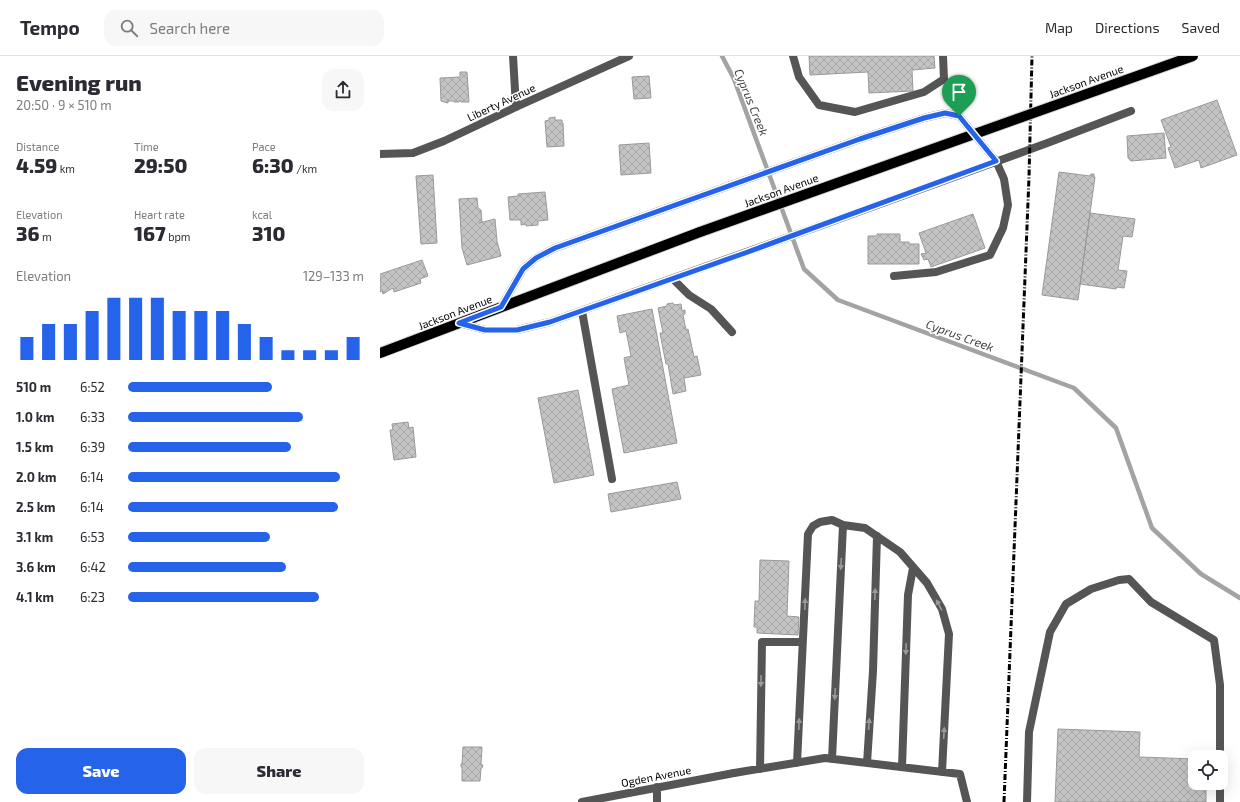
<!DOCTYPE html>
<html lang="en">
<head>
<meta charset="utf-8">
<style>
	body { margin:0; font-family:"Exo 2",sans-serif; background:#f7f7f7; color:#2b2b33; height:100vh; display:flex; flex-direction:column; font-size:15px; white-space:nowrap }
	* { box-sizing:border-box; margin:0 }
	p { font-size:13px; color:#7c7c81 }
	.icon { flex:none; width:22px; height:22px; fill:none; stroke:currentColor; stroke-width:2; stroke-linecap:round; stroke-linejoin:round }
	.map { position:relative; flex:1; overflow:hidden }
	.drawer { display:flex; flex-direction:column; background:#fff; width:380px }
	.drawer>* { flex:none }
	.tools { position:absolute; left:808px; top:694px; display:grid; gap:8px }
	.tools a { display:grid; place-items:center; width:40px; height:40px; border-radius:8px; background:#fff; box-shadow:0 4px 16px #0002; font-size:20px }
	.pin { position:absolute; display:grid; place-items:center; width:34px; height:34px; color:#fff; margin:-41px -17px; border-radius:50% 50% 50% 0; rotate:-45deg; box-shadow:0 0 4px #0007 }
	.pin .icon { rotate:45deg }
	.round { display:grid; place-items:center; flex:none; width:42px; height:42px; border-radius:12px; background:#f7f7f7 }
	.summary { display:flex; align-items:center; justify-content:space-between; height:68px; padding:0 16px }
	h1 { font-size:22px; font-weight:800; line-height:30px }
	.stats { display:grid; grid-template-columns:repeat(3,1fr); gap:6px; height:68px; padding:4px 16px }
	.stats div { display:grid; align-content:center }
	.stats b { font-size:20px; font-weight:800 }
	.stats small { font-size:11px; font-weight:400 }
	.stats p { font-size:11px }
	.chart { height:112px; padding:8px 16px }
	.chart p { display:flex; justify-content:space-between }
	.chart svg { width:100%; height:72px; margin-top:4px; stroke:#2563eb; stroke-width:6 }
	.primary-button { display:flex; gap:8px; margin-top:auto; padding:8px 16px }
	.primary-button a { flex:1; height:46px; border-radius:12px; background:#2563eb; color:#fff; font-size:16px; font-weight:800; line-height:46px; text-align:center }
	.primary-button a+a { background:#f7f7f7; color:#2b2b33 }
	ul { padding:0 16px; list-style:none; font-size:13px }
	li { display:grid; grid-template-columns:64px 48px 1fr; align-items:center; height:30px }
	li i { height:10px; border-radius:5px; background:#2563eb }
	header { display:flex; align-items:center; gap:24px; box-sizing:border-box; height:56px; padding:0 20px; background:#fff; border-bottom:1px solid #e1e1e2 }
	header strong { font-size:19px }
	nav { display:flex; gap:22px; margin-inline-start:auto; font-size:14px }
	.search { width:280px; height:36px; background:#f7f7f7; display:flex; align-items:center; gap:10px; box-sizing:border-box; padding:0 14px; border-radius:12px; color:#7c7c81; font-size:15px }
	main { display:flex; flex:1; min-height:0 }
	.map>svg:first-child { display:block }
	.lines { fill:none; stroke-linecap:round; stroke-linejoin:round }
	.stream { stroke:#a3a3a3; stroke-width:4.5 }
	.building { fill:url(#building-cross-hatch); stroke:#999 }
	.primary-casing { stroke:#dbdbdb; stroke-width:12 }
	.lane { stroke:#555; stroke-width:8 }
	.street { stroke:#555; stroke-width:8 }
	.primary { stroke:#000; stroke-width:10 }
	.rail { stroke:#000; stroke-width:3; stroke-dasharray:6 2 1 2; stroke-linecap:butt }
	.primary-bridge-casing { stroke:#dbdbdb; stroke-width:12; stroke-linecap:butt }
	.primary-bridge { stroke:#000; stroke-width:10 }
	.oneway { fill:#999 }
	.route-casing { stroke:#fff; stroke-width:8 }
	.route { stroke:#2563eb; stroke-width:5 }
	.labels { text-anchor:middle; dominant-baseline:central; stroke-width:3; stroke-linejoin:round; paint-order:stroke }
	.street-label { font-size:11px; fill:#000; stroke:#fff }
	.water-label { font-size:12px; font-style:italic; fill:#444; stroke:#fff }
</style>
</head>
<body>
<header>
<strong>Tempo</strong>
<div class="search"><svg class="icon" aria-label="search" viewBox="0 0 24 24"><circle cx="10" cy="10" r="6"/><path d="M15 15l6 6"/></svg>Search here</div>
<nav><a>Map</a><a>Directions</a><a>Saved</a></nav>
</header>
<main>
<section class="drawer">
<div class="summary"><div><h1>Evening run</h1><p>20:50 · 9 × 510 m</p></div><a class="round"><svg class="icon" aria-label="share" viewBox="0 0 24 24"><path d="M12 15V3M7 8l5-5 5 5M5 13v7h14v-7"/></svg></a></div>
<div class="stats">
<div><p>Distance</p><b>4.59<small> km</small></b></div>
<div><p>Time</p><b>29:50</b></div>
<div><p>Pace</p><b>6:30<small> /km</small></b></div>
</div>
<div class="stats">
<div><p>Elevation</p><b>36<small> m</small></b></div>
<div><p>Heart rate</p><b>167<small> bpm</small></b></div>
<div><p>kcal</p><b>310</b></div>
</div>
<div class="chart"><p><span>Elevation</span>129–133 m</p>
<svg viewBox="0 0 160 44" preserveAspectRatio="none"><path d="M5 44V30M15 44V22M25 44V22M35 44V14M45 44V6M55 44V6M65 44V6M75 44V14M85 44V14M95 44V14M105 44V22M115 44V30M125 44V38M135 44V38M145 44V38M155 44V30"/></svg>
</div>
<ul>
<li><b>510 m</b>6:52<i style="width:61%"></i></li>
<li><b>1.0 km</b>6:33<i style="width:74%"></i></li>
<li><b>1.5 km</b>6:39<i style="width:69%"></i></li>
<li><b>2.0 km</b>6:14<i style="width:90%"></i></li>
<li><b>2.5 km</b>6:14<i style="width:89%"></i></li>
<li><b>3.1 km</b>6:53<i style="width:60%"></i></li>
<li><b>3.6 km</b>6:42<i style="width:67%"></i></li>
<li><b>4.1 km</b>6:23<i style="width:81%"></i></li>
</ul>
<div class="primary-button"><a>Save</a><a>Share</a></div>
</section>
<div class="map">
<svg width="860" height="746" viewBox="0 0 860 746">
	<defs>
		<pattern id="building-cross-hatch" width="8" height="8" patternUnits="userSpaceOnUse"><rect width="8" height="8" fill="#c4c4c4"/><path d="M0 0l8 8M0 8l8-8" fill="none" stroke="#a7a7a7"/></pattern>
	</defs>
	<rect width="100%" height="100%" fill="#fff"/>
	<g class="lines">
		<path class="stream" d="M342 0 354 23 424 213 458 244 694 332 736 372 772 472 821 518 860 542"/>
	</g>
	<path class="building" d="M429 0H554L555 12 532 14 533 35 489 37 488 16 430 19Z
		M80 16H87L89 46H81L80 44 79 46H74V45H68V47L61 45 60 22 80 21Z
		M269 20 271 42 254 43 252 21Z
		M837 44 857 99 821 112 819 104 795 112 788 92 791 91 781 64Z
		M175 61V64H182V67H183L184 90 167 91 165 65 169 64V62Z
		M784 77 786 102 751 105 748 102 747 80Z
		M269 87 271 117 241 119 239 89Z
		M679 116 710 120 711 118H714V121H715L698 244 662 239Z
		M53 119 57 187 41 188 36 120Z
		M165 136 168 164 158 165V169L146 170V168L141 169V164H130L128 141 138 140V138Z
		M97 142 98 152 101 154 102 166 99 167 115 163 117 185 121 200 87 209 82 192 79 143Z
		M710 157 755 163 752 181 743 180 738 214 747 215 744 232 736 231V233L700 228Z
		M593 158 605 192 551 211 548 203 544 204 541 198 546 197 539 177Z
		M497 178H520V186H529V188H539V208H488V180H497Z
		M42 204 48 220 40 223 41 227 14 236 13 232 3 238 2 235 0 236V218Z
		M293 247 294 249 301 248 302 255 305 254V258L303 259 306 274 308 273 314 301 317 300 321 319 304 322 306 335 293 338 288 308H286L280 277H283L278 252 287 250V248Z
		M272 253 297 387 244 397 232 333 249 329 244 302 251 300 246 275 240 277 237 260Z
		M198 334 214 419 174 427 158 342Z
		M28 366 29 372 33 371 36 401 14 404 10 374H13L12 368Z
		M297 426 301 443 231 456 228 438Z
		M380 504 409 505 407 560 419 561 418 579 377 577V571H374L375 545H379Z
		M678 673 760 676 759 701 815 703V727H826V746H675Z
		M83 691H102L101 709H103L102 712H101L100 725H82V711H81V708H82Z"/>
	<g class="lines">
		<g class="primary-casing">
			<path id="primary" d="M0 297 320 176"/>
		</g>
		<path class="lane" d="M413 0 419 21 439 49 475 56 544 36 564 23 563 0
			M293 223 309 239 331 253 352 276
			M121 251 143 213 156 202 175 192 480 83 544 62 565 57 579 60 616 105 624 123 628 149 623 172 610 199 556 216 514 220
			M202 255 232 423
			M79 267 105 274H137L170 266 445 168 670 86 751 55
			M452 703 463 469
			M417 707 428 478 433 470 440 466 452 464 463 469 485 472 520 496 547 527 562 553 569 578 562 716
			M487 707 493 615 497 480
			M522 711 528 539 533 512
			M380 713 382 586H422
			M354 717 445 702 580 718 587 746
			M647 746 649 676 670 576 686 548 711 533 739 524 749 523 771 546 834 584 840 629V701
			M840 746V727"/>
		<path class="street" d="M133 0 136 51
			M0 98 33 97 64 85 136 51 249 0
			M202 746 354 717
			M277 746V731"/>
		<use href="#primary" class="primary"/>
		<path class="rail" d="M624 746 649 121 652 0"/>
		<g class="primary-bridge-casing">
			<path id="primary-bridge" d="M320 176 813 0"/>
		</g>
		<use href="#primary-bridge" class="primary-bridge"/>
	</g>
	<defs><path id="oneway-solid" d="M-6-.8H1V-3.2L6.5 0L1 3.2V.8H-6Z"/></defs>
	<g class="oneway">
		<use href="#oneway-solid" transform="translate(461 508) rotate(93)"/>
		<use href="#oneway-solid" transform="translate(495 538) rotate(-88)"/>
		<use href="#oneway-solid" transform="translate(425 548) rotate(-88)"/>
		<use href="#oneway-solid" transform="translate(559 549) rotate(-118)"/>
		<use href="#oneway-solid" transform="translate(526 593) rotate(92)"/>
		<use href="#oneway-solid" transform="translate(381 625) rotate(91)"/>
		<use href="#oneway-solid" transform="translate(455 638) rotate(93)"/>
		<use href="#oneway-solid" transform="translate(419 668) rotate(-88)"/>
		<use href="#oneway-solid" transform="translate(489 668) rotate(-86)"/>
		<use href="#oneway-solid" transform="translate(564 677) rotate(-87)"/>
	</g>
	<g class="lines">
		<g class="route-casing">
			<path id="route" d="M565 57 579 60 616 105 365 197 170 266 137 274H105L79 267 121 251 143 213 156 202 175 192 480 83 544 62Z"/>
		</g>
		<use href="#route" class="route"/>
	</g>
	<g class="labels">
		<g class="street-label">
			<text transform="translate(706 25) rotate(-20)">Jackson Avenue</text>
			<text transform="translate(121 46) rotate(-25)">Liberty Avenue</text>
			<text transform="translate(401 134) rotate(-20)">Jackson Avenue</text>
			<text transform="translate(75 256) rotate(-21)">Jackson Avenue</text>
			<text transform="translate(276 720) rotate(-11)">Ogden Avenue</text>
		</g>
		<g class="water-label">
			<text transform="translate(372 46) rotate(68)">Cyprus Creek</text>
			<text transform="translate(580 279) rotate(20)">Cyprus Creek</text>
		</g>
	</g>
</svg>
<div class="tools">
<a><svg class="icon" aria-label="locate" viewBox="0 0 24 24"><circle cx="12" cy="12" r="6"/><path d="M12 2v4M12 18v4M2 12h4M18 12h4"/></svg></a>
</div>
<div class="pin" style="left:579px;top:60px;background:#1e9e55"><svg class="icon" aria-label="arrive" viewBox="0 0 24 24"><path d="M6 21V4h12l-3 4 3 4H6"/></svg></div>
</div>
</main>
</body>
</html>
